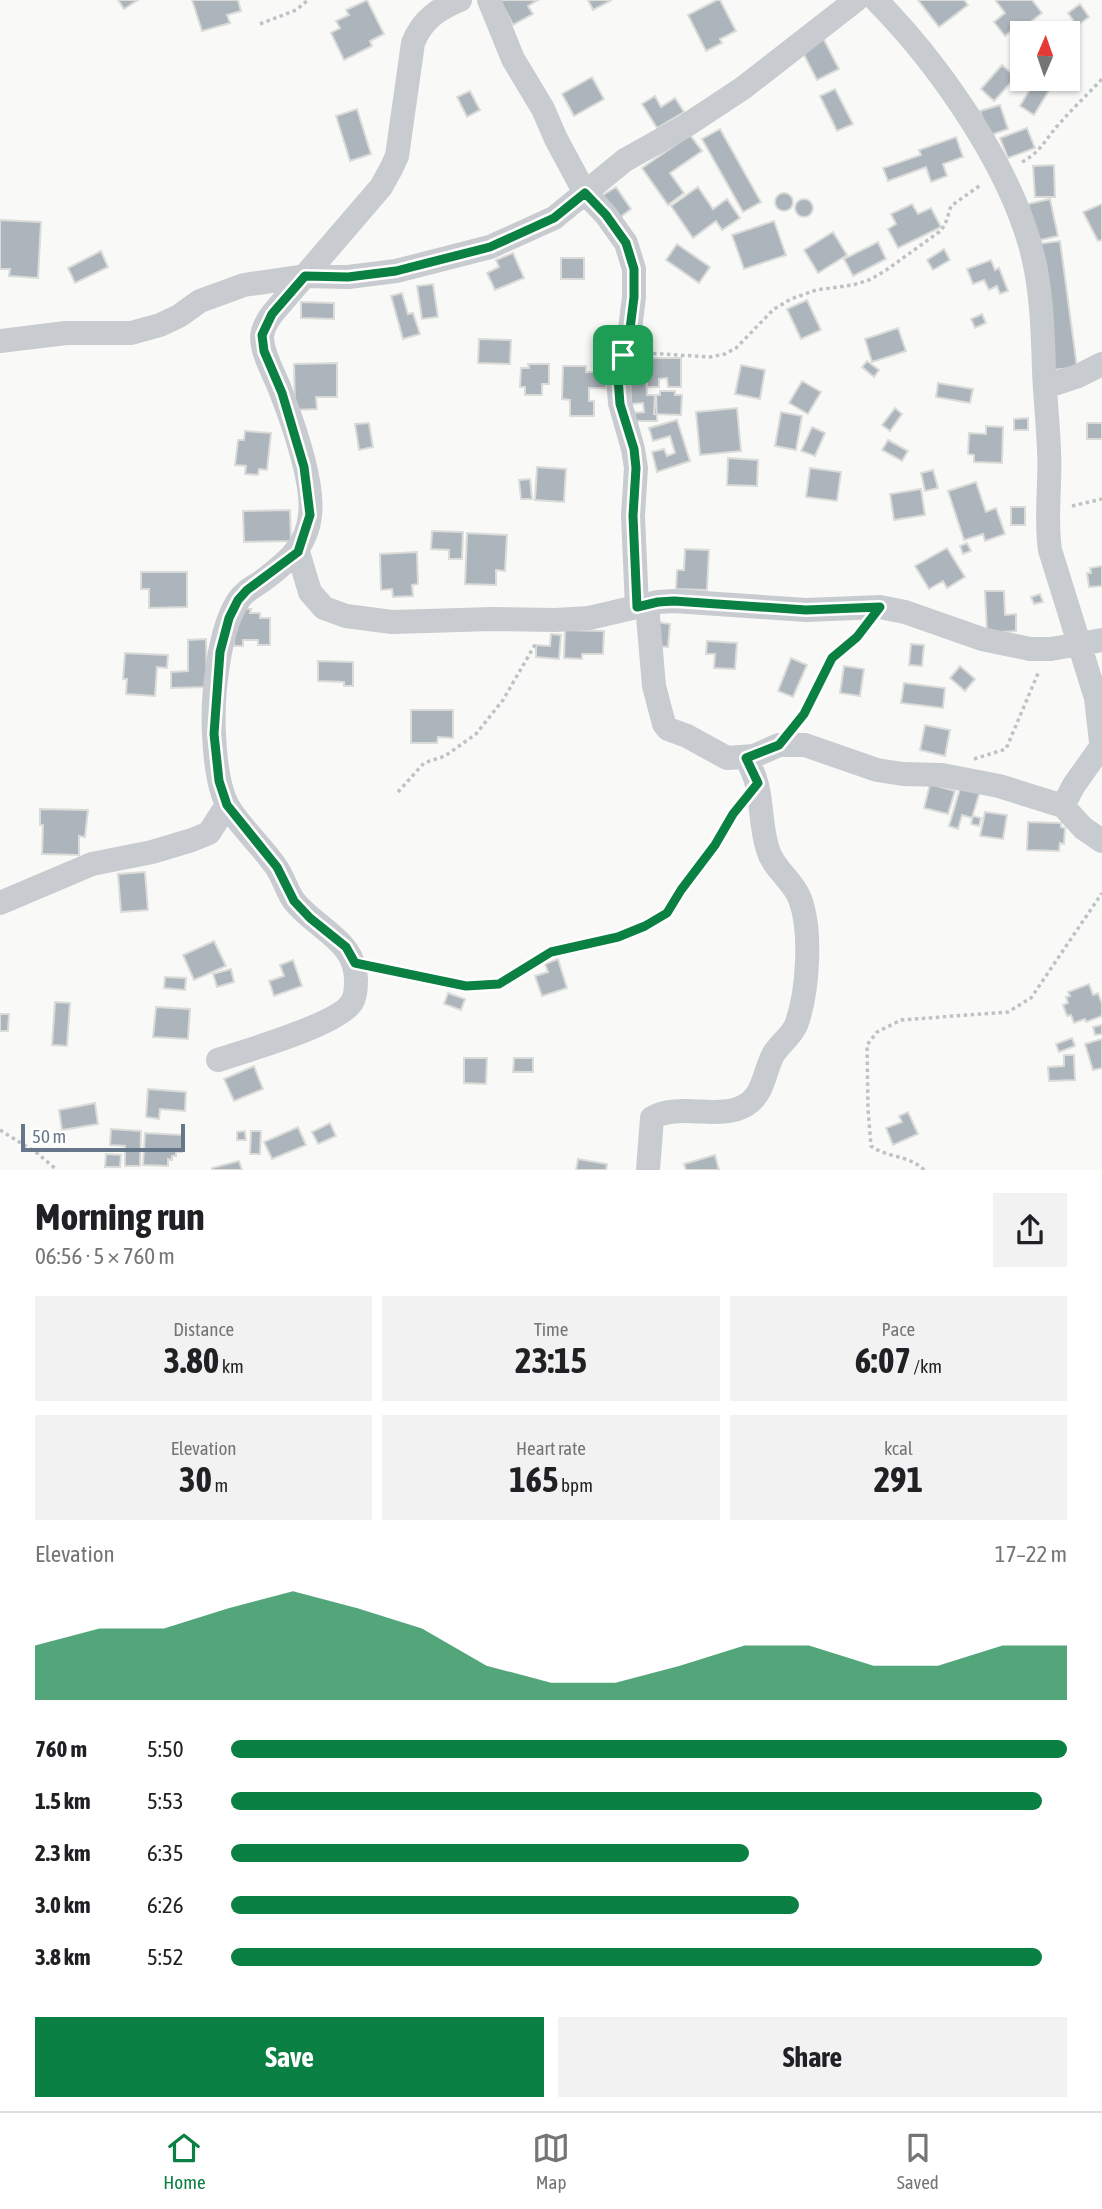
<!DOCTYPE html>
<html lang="en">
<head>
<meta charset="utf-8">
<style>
	body { margin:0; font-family:"Asap Condensed",sans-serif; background:#f2f2f2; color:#202124; height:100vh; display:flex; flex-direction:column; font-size:26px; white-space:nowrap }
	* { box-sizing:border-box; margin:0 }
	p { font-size:23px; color:#757577 }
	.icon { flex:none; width:38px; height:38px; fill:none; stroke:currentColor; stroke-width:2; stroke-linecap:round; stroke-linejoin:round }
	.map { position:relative; height:1170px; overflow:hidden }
	.side { display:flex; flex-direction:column; background:#fff; flex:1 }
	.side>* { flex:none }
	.needle { width:46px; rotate:2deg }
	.tools { position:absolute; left:1010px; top:21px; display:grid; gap:14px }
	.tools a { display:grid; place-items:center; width:70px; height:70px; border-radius:0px; background:#fff; box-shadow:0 2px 5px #0004; font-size:35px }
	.scale { position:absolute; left:21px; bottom:18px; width:164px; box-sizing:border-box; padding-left:7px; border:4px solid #67778a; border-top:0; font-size:19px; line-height:24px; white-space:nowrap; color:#67778a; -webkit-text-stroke:5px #fff; paint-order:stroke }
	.pin { position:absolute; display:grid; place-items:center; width:60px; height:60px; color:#fff; margin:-30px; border-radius:14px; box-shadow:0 4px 10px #0006 }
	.round { display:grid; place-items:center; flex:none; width:74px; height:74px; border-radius:0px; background:#f2f2f2 }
	.overview { display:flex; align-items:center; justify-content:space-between; height:119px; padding:0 35px }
	h1 { font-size:38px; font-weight:700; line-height:52px }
	.figures { display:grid; grid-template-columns:repeat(3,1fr); gap:10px; height:119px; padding:7px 35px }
	.figures div { display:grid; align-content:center; border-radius:0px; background:#f2f2f2; text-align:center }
	.figures b { font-size:35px; font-weight:700 }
	.figures small { font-size:19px; font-weight:400 }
	.figures p { font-size:19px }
	.chart { height:196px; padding:14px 35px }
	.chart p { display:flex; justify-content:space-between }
	.chart svg { width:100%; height:126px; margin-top:7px; fill:#0b8043; opacity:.7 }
	.primary-button { display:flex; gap:14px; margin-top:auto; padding:14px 35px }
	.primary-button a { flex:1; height:80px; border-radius:0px; background:#0b8043; color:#fff; font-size:28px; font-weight:700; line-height:80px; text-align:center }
	.primary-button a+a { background:#f2f2f2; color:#202124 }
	ul { padding:0 35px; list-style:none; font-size:23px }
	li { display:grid; grid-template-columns:112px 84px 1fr; align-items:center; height:52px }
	li i { height:18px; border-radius:9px; background:#0b8043 }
	.tabs { display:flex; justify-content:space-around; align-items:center; height:98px; border-top:2px solid #e0e0e0; background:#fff; font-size:19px; color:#757577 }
	.tabs a { display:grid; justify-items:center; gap:4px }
	.tabs .active { color:#0b8043 }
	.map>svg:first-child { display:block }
	.building { fill:#adb5bc; stroke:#dbdcd9; stroke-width:2 }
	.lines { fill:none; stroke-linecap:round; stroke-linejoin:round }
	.path { stroke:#bfc2c5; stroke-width:3.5; stroke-dasharray:3.5 3.5; stroke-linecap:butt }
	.minor { stroke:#c8cbcf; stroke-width:24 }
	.route-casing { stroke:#fff; stroke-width:14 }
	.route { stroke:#0b8043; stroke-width:9 }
</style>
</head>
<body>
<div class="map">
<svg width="1102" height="1170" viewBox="0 0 1102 1170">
	<rect width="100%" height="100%" fill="#f9faf7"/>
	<path class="building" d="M118 0H138L124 9Z
		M192 0H238L241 11 227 15 230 23 202 31Z
		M367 0 384 34 370 41 372 46 344 60 331 33 340 28 336 21 349 15 346 10Z
		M500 0H538L528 6 533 14 513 25Z
		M588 0H612L593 10Z
		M717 0H720L736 31 720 39 722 43 706 51 688 15Z
		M918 0H964L968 5 939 27Z
		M997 0H1032L1042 13 1019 31 1016 27 1005 36 994 22 1005 13 996 1Z
		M1080 4 1089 17 1077 26 1068 13Z
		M822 36 839 69 817 80 800 47Z
		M1002 65 1016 77 994 101 981 89Z
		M592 77 604 99 574 116 562 94Z
		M1023 79H1037L1051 87 1034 115 1020 106 1030 89 1020 83Z
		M1046 79H1065L1056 88Z
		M835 89 853 124 837 131 820 96Z
		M470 91 480 110 467 117 457 97Z
		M655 96 661 107 675 98 684 112 657 128 642 104Z
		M1000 105 1008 129 988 136 980 111Z
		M357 109 371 154 350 161 336 116Z
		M1027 128 1035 148 1008 158 1000 138Z
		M720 129 761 202 743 212 702 139Z
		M690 135 702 151 670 173 684 193 668 205 642 168Z
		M956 137 963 157 943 164 947 176 931 182 926 167 888 181 883 168 921 155 919 150Z
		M1054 165 1055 197H1035L1033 166Z
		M616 187 631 209 619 218 603 195Z
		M698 187 713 209 727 199 740 218 722 230 716 221 693 238 671 206Z
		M775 202a9 9 0 1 1 18 0a9 9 0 1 1-18 0Z
		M795 208a9 9 0 1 1 18 0a9 9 0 1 1-18 0Z
		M1050 199 1058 236 1036 241 1028 204Z
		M912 204 918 214 931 208 941 227 898 248 888 229 896 224 891 214Z
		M1102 204V240L1098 241 1083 212Z
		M0 220 41 222 38 278 9 276 10 269H0Z
		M774 221 786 255 744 269 732 235Z
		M833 232 847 255 818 273 804 250Z
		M1060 241 1077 367 1054 370 1037 244Z
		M878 242 886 259 853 276 844 259Z
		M677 244 710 267 699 283 666 260Z
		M944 249 950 260 933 270 927 260Z
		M101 251 108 267 75 283 68 268Z
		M513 253 524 278 495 290 487 273 499 267 496 260Z
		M561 258H584V279H561Z
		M991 260 995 270 999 268 1008 291 1000 294 997 286 989 290 984 280 973 284 967 269Z
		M433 284 438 317 422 319 417 286Z
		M402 293 408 314 413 313 420 334 403 339 391 296Z
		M807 300 821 330 801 339 787 309Z
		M301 302 334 303V319L301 318Z
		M982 314 986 323 975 328 971 319Z
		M898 328 906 351 872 362 865 339Z
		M479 339 511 340 510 364 478 363Z
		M646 358H681V387H668L667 378 659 379V387H647Z
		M867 361 879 370 874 377 862 367Z
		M337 363V397H316L317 409 295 410 294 364Z
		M646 363 647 395H656L657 421H630V413L644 412 643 403 631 404 630 364Z
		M528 364H549V384H542V395H525V387H520L521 368H529Z
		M741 365 765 370 760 399 735 394Z
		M563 366H586V372H606V388H589V401H594V416H570V400L562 399Z
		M802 381 821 392 808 414 789 403Z
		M938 383 973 389 970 403 936 397Z
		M660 391H675V395H682L681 415 654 414 655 395H660Z
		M737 408 741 451 700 455 696 412Z
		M895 408 902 414 890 431 882 425Z
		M781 412 802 416 796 450 775 446Z
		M1028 418V430H1014V419Z
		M677 420 690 461 657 472 652 452 664 449 667 456 675 453 670 436 653 441 649 428Z
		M369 423 373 447 359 450 355 424Z
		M1087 423H1102V439H1087Z
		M986 426 1003 427 1002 463 974 462V455L968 454 969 433 986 434Z
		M812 427 825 433 815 456 801 451Z
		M245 431 271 433 267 470 259 469 258 475 245 474 246 466 235 465 238 440H244Z
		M888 440 908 451 902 461 882 450Z
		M728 458 758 460 757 486 727 485Z
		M537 467 566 469 564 502 535 500Z
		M810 468 841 472 837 501 806 497Z
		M933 470 938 488 925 491 921 473Z
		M530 479 532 499H521L519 480Z
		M976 482 986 512 996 508 1005 534 985 541 983 534 964 540 948 491Z
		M921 489 925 515 894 520 890 494Z
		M1011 507H1025V525H1011Z
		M290 510 291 541 244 542 243 511Z
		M432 531 463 532 462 559H449V550L431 549Z
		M467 533 507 535 505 571 496 570V585L465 584Z
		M967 543 971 551 963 554 960 546Z
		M947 548 965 577 947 588 943 581 929 589 915 566Z
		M685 549 709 550 707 590 676 589 677 570H684Z
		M417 552 418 584 412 585 413 596 393 597 392 589 381 590 380 554Z
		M1102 566V586L1089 587 1087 573H1091L1090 568Z
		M141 572H187V607L149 608V589H141Z
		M985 591H1004L1005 615 1016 614V631L987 633Z
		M1040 594 1043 602 1034 604 1031 597Z
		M238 609H251L250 613H260V618H270V645H258V640H243V646H234V619Z
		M656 622 670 624 668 647 654 646Z
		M565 630 604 631 603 654H582V659L564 658Z
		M551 634 561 635 559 659 536 657V645L550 646Z
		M206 639 207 687 171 688V672L188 671V640Z
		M707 641 737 643 735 669 714 668 715 654H706Z
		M911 644 924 645 922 666 909 665Z
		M125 653 168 655 167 668 157 667 155 696 126 694 127 679H123Z
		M791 658 807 665 793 697 778 691Z
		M318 661 353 662V686H344V682L318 681Z
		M844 666 864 669 860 696 840 693Z
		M960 666 975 679 965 691 950 678Z
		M904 683 945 688 943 708 901 703Z
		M411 710H453V738L438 737 437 743H411Z
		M925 725 950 730 945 756 920 750Z
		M930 784 955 791 948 814 924 808Z
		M961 785 980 791 972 818 962 815 958 829 949 826Z
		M40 809 88 810 85 837 79 836V855L42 854 43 825H40Z
		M985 812 1007 815 1003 839 980 836Z
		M973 816 981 818 979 826 971 824Z
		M1028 822 1061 823V827L1065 828 1064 844 1060 843 1059 851 1027 850Z
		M145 872 148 910 121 912 118 874Z
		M214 941 226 966 194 980 183 955Z
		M558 959 567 988 542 996 535 976 548 972 545 964Z
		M293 960 302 986 274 996 269 981 284 976 280 965Z
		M231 969 234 982 217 987 213 974Z
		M165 977 186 978 185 990 164 988Z
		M1089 984 1093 995 1098 993 1102 1004V1016L1086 1022 1085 1019 1074 1023 1071 1015 1067 1016 1063 1005 1068 1003 1066 997 1070 996 1068 992Z
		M448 993 465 999 461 1010 444 1004Z
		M55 1002 70 1003 67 1046 52 1045Z
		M156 1007 190 1009 188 1039 153 1037Z
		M0 1014H9L8 1031H0Z
		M1102 1025V1034L1095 1035 1093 1027Z
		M1072 1038 1075 1046 1059 1052 1056 1044Z
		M1102 1039V1068L1093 1070 1085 1044Z
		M1064 1055H1074L1075 1080 1049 1081 1048 1067 1064 1066Z
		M464 1058H487L486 1084 464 1083Z
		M514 1058H533V1072H513Z
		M254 1066 263 1089 234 1101 224 1079Z
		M148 1089 186 1092 185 1111 160 1109 159 1119 146 1117Z
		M95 1103 98 1124 62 1130 59 1110Z
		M908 1112 918 1134 893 1145 886 1128 902 1122 899 1116Z
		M330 1123 336 1136 318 1144 312 1132Z
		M298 1127 306 1145 272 1159 264 1142Z
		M111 1129 141 1131 140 1166H125V1146L110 1145Z
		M245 1131 246 1140H237V1132Z
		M251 1131H261L260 1154H250Z
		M145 1133 183 1135 182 1152H176V1156H172V1160L168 1159V1166L143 1165Z
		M106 1154 121 1155 120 1167H105Z
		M715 1155 719 1170H686L684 1164Z
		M578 1159 607 1164 606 1170H576Z
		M239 1161 242 1170H212V1168Z"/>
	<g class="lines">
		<path class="path" d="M260 24 296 10 308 0
			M1022 162C1041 152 1046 138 1060 123 1073 108 1088 94 1102 79
			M646 353 710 357 725 354 736 348 774 309 791 299 816 290 853 285 869 280 885 271 939 232 945 225 951 206 982 184
			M1072 506 1102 499
			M798 723 832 658 862 630
			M974 759 1006 749 1039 671
			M398 792 424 763 445 756 476 734 503 700 536 643
			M378 968 466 986 499 983 551 952 618 937 645 926 667 913 681 890 714 845 737 809
			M0 1130 37 1153 57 1170
			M924 1170C910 1155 887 1158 871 1146L868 1109 867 1045 877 1032 901 1020 1008 1012 1031 998 1102 893"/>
		<path class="minor" d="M489 0 513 59 543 109 556 139 585 193 606 215 626 243 634 269V297L629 337 618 378 620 403 633 449 636 468 633 516 637 607
			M876 0C941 66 1019 177 1036 270 1042 303 1043 337 1044 370 1045 397 1048 423 1049 450 1051 483 1045 517 1050 550L1096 698 1102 750
			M0 341 66 333H131L160 325 179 316 200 301 244 285 305 276 348 277 396 271 490 247 554 218 625 160 684 127 743 88 856 0
			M1045 387 1078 376 1102 364
			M298 552 310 592 324 608 346 616 392 622 493 619 555 620 589 618 658 602 674 601 806 610 880 607 905 612 982 639 1030 649H1051L1102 640
			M647 605 654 686 664 724 668 729 687 736 727 758 754 756 779 745H805L877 770 903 774 942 775 999 786 1063 806 1083 828 1102 841
			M1063 806 1074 785 1101 747
			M0 903 92 864 152 852 192 840 209 833 227 805
			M218 1060C245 1051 340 1024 352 1002 356 996 356 987 356 981 357 941 316 929 294 901 286 890 283 875 274 864 260 844 241 828 228 806 218 788 215 756 214 734 212 699 218 631 238 601 244 591 254 587 262 581 286 563 307 547 310 515 314 483 293 423 281 392 275 375 263 357 262 338 262 329 267 321 272 314L381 187 391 169 397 156 413 43C422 20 438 9 460 0
			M648 1170 652 1118C678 1102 720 1121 746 1105 764 1094 764 1072 773 1055 779 1044 791 1037 796 1025 808 993 812 931 800 899 793 880 774 870 768 850 757 815 766 793 746 758"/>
	</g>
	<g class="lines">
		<g class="route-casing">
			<path id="route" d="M585 193 606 215 626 243 634 269V297L629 337 618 378 620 404 634 449 636 468 633 516 637 607 658 602 674 601 806 610 880 607 857 637 832 658 804 714 779 745 746 758 758 783 733 814 715 845 681 890 667 913 645 926 618 937 551 952 499 984 466 986 355 963 346 947 310 918 294 901 277 867 227 805 219 781 214 734 220 652 229 618 238 600 247 590 298 552 310 515 304 467 282 393 264 351 262 335 272 314 305 276 348 277 396 271 490 247 554 218Z"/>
		</g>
		<use href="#route" class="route"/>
	</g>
</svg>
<div class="tools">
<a><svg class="needle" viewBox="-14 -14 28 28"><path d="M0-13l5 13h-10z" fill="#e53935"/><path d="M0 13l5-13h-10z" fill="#757577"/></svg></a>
</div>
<div class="scale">50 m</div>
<div class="pin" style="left:623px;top:355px;background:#1e9e55"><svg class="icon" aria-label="arrive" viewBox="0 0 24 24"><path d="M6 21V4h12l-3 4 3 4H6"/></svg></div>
</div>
<section class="side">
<div class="overview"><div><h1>Morning run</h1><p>06:56 · 5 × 760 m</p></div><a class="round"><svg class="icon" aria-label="share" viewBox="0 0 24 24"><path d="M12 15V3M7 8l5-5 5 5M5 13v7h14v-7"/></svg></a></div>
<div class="figures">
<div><p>Distance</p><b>3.80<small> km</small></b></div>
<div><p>Time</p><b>23:15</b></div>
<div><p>Pace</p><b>6:07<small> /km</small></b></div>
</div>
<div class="figures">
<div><p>Elevation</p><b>30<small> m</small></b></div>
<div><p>Heart rate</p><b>165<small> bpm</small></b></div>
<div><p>kcal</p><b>291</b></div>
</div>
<div class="chart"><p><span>Elevation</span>17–22 m</p>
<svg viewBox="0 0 160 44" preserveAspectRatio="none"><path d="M0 44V25L10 19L20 19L30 12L40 6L50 12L60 19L70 32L80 38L90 38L100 32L110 25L120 25L130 32L140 32L150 25L160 25V44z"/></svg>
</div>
<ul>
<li><b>760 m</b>5:50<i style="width:100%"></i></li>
<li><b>1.5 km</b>5:53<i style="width:97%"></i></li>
<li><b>2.3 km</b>6:35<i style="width:62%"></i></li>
<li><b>3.0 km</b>6:26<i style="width:68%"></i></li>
<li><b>3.8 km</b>5:52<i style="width:97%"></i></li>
</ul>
<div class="primary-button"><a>Save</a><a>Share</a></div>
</section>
<nav class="tabs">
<a class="active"><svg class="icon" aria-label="home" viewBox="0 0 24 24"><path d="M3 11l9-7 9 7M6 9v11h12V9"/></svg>Home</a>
<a><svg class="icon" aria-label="map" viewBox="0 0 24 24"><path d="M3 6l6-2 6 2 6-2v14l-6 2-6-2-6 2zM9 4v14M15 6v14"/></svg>Map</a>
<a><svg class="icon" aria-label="saved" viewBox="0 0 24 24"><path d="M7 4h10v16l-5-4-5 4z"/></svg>Saved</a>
</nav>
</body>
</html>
